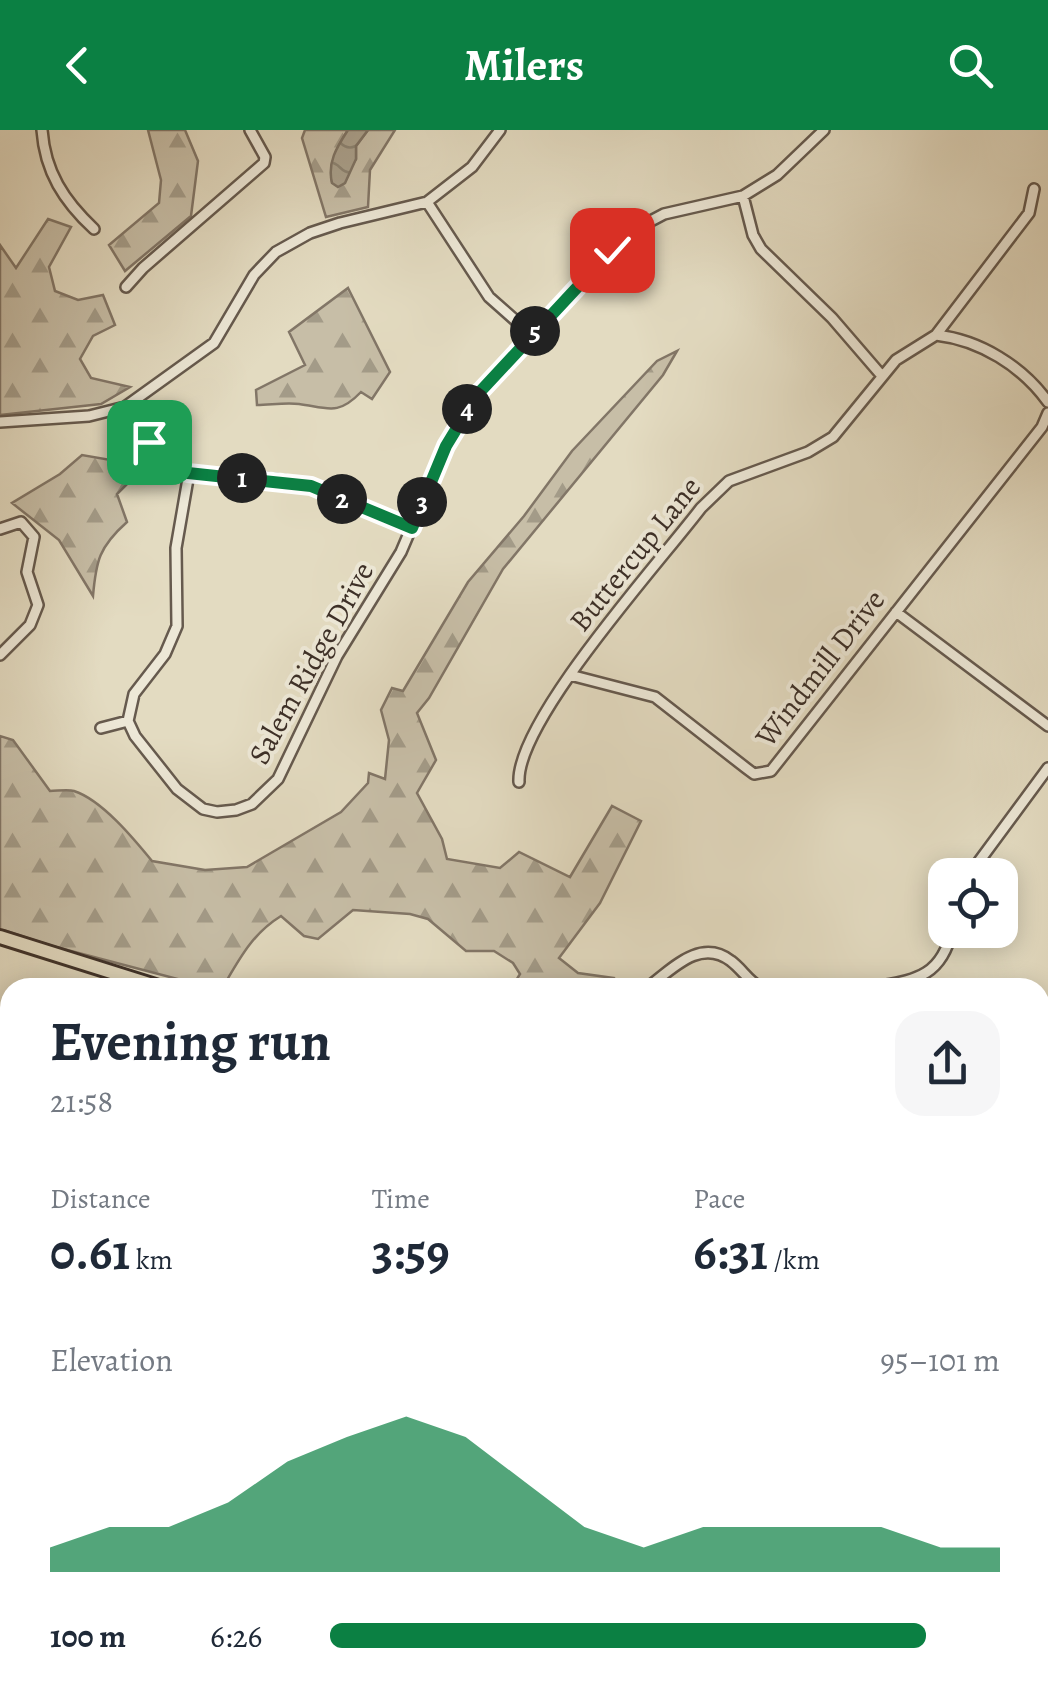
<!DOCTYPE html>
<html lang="en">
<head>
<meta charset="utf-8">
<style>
	body { margin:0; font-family:Alegreya,serif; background:#f6f6f7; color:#1f2937; height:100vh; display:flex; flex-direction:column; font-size:38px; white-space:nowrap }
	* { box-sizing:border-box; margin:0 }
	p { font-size:32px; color:#747a83 }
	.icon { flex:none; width:55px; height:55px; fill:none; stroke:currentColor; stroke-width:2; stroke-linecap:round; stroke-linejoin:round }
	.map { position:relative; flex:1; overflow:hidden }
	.sheet { position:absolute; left:0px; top:848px; width:1050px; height:718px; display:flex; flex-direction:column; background:#fff; border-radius:30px 30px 0 0; box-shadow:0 5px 25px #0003 }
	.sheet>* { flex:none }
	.controls { position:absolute; left:928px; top:728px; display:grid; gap:20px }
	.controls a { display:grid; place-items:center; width:90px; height:90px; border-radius:20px; background:#fff; box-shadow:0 5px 25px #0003; font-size:50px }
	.pin { position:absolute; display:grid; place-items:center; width:85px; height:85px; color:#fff; margin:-42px; border-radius:20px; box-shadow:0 5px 15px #0006 }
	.km { position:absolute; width:50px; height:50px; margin:-25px; border-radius:50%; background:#222; color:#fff; font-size:28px; line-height:50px; text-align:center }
	.round { display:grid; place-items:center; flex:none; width:105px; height:105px; border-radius:30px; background:#f6f6f7 }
	.head { display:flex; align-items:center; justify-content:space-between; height:170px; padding:0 50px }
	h1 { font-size:55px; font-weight:600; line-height:75px }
	.figures { display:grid; grid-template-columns:repeat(3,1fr); gap:15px; height:170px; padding:10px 50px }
	.figures div { display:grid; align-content:center }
	.figures b { font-size:50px; font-weight:600 }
	.figures small { font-size:28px; font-weight:400 }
	.figures p { font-size:28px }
	.chart { height:280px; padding:20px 50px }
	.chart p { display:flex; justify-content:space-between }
	.chart svg { width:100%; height:180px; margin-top:10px; fill:#0b8043; opacity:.7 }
	ul { padding:0 50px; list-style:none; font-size:32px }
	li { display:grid; grid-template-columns:160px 120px 1fr; align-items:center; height:75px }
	li i { height:25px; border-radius:12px; background:#0b8043 }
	header { display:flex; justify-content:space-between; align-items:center; height:130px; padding:0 50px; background:#0b8043; color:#fff; font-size:45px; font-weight:600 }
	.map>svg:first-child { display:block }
	.green { fill:#c7bea7; stroke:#827667; stroke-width:2.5 }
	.forest { fill:url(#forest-firs); stroke:#827667; stroke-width:2.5 }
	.water { fill:url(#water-waves); stroke:#7e7364; stroke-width:2.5 }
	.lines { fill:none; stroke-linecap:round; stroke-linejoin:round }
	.street-casing { stroke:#665a4e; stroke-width:14 }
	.primary-casing { stroke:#3c2f27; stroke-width:18 }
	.street { stroke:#ede8d7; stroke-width:9 }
	.primary { stroke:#e3dbc1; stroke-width:12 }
	.route-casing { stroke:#fff; stroke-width:20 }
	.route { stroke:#0b8043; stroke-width:12 }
	.labels { text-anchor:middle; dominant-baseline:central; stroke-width:8; stroke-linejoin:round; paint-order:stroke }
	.street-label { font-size:30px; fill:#3c2f27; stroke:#ede8d7 }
</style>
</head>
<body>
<header><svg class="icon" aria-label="back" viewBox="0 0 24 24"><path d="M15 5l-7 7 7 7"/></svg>Milers<svg class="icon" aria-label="search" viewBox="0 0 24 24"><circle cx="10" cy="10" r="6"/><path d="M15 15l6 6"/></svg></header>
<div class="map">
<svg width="1048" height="1564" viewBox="0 0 1048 1564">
	<defs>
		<pattern id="forest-firs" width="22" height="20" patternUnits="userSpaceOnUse" patternTransform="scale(2.5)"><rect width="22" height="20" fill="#c7bea7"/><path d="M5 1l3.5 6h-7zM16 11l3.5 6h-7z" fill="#a39b88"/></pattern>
		<pattern id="water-waves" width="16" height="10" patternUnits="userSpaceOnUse" patternTransform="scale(2.5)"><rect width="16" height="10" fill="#aaa18d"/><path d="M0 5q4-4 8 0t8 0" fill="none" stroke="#8c8473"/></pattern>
	</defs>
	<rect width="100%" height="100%" fill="#e3dbc1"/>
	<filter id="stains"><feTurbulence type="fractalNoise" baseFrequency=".002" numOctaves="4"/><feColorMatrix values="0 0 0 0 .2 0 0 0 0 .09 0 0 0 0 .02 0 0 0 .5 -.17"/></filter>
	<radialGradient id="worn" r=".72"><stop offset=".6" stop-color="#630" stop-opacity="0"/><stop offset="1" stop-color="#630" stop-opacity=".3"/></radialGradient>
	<path class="green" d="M10 1495V1555H796L791 1564H0V1496Z"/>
	<path class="forest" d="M148 0H185L198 31 191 86 125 141 109 115 159 73 161 50Z
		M305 0H348C338 15 328 34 332 52L338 56 356 29V16L368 0H395L370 40 368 77 326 87 302 8Z
		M48 89 71 97 49 137 55 161 78 170 103 165 115 195 93 206 80 229 91 248 130 257 101 274 0 285V115L16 138Z
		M348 158 390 242 372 269 361 262C338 286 328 278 299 274 286 272 270 275 257 275L256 260 305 235 289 202Z
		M677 221 663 245 503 439 429 568 417 583 436 630 417 663 442 709 447 729 500 738 519 722 570 747 612 676 641 691 600 773 559 828 578 843 613 848 604 857H512L520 844 513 833 494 821H466L428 789 410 784 353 780 318 809 304 806 281 786C255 802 242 824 227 850L185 851 52 816 0 799V606L13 610 50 661C57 661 68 659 74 661 102 670 134 709 152 731L205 740 247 737 341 682 368 653 369 643 385 649 389 610 381 580 392 558 403 561 468 452 524 386 572 321 657 231Z
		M136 309 176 345 155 352 137 344 117 364 127 392C99 417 96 431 93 466L59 410 12 373 60 344 82 325 116 331Z
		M1048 1010V1137L1040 1155V1011Z"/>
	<path class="water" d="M368 0 356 16V29L345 53 338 57 332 53C327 32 337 17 348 0Z"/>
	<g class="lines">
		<g class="street-casing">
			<path id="street" d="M42 0C45 42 64 71 94 99
				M743 66 753 105 761 119 832 188 882 246
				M427 72 489 167 532 205
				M126 157 143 138 264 33 265 27 250 0
				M936 205C980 210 1022 236 1048 272
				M125 277C180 373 218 335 304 354 341 363 377 384 412 398
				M0 292 89 286 125 277 214 213 254 145 276 122 310 103 340 93 427 72 472 37 500 0
				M189 343 176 418 177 496 165 524 134 564 128 591 135 606 177 659 203 679 217 682 236 680 252 674 278 649 337 526 401 422 446 316 477 265 628 103 664 84 743 66 777 45 824 0
				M0 399 21 392 34 407 27 442 38 475 30 495 0 525
				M896 482 1048 596
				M570 545 655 567 746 638 754 644 771 641 1042 297 1048 283
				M101 598 128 591
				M519 652C516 591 660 432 701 378L729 351 808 322 833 307 896 230 936 205 1029 83 1034 59
				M969 745 1048 638
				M647 858C671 840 700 807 731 831 742 839 748 851 761 858
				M870 858C911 850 941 850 952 800
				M1040 908 1048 911
				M1040 1003 1048 1002
				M0 1019 10 1021
				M0 1128 10 1130
				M0 1237H10
				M0 1247 10 1261
				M0 1321 10 1319
				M1040 1354 1048 1364
				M0 1401 10 1400
				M1040 1446 1048 1439
				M0 1488 10 1486
				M912 1564 918 1555"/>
		</g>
		<g class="primary-casing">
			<path id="primary" d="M0 807 162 858
				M1040 1167 1048 1170"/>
		</g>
		<use href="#street" class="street"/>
		<use href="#primary" class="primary"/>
	</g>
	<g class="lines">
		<g class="route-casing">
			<path id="route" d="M149 312 188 343 311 356 412 398 446 316 477 265 612 120"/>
		</g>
		<use href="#route" class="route"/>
	</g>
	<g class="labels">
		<g class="street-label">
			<text transform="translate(635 424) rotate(-51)">Buttercup Lane</text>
			<text transform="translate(311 533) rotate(-61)">Salem Ridge Drive</text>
			<text transform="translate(820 538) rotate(-52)">Windmill Drive</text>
		</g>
	</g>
	<rect width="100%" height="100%" filter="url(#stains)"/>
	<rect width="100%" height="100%" fill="url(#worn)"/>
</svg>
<div class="controls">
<a><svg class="icon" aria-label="locate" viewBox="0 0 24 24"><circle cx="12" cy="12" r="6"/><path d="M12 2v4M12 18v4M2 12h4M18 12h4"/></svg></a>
</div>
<div class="pin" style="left:149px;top:312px;background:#1e9e55"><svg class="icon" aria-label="arrive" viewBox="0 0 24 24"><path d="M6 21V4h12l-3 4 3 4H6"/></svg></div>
<div class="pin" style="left:612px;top:120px;background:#d93025"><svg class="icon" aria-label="check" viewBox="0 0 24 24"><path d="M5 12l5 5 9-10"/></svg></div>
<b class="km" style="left:242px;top:348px">1</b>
<b class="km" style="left:342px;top:369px">2</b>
<b class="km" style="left:422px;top:372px">3</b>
<b class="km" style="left:467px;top:279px">4</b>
<b class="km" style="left:535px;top:201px">5</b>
<section class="sheet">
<div class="head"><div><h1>Evening run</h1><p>21:58</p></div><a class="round"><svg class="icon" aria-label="share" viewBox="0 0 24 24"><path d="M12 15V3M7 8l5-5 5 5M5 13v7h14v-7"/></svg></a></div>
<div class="figures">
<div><p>Distance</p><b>0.61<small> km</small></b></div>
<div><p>Time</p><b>3:59</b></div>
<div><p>Pace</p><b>6:31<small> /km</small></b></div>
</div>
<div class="chart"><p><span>Elevation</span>95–101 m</p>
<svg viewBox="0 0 160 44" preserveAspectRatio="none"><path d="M0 44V38L10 33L20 33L30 27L40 17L50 11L60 6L70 11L80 22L90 33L100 38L110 33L120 33L130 33L140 33L150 38L160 38V44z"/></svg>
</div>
<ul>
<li><b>100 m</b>6:26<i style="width:89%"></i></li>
</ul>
</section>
</div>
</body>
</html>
